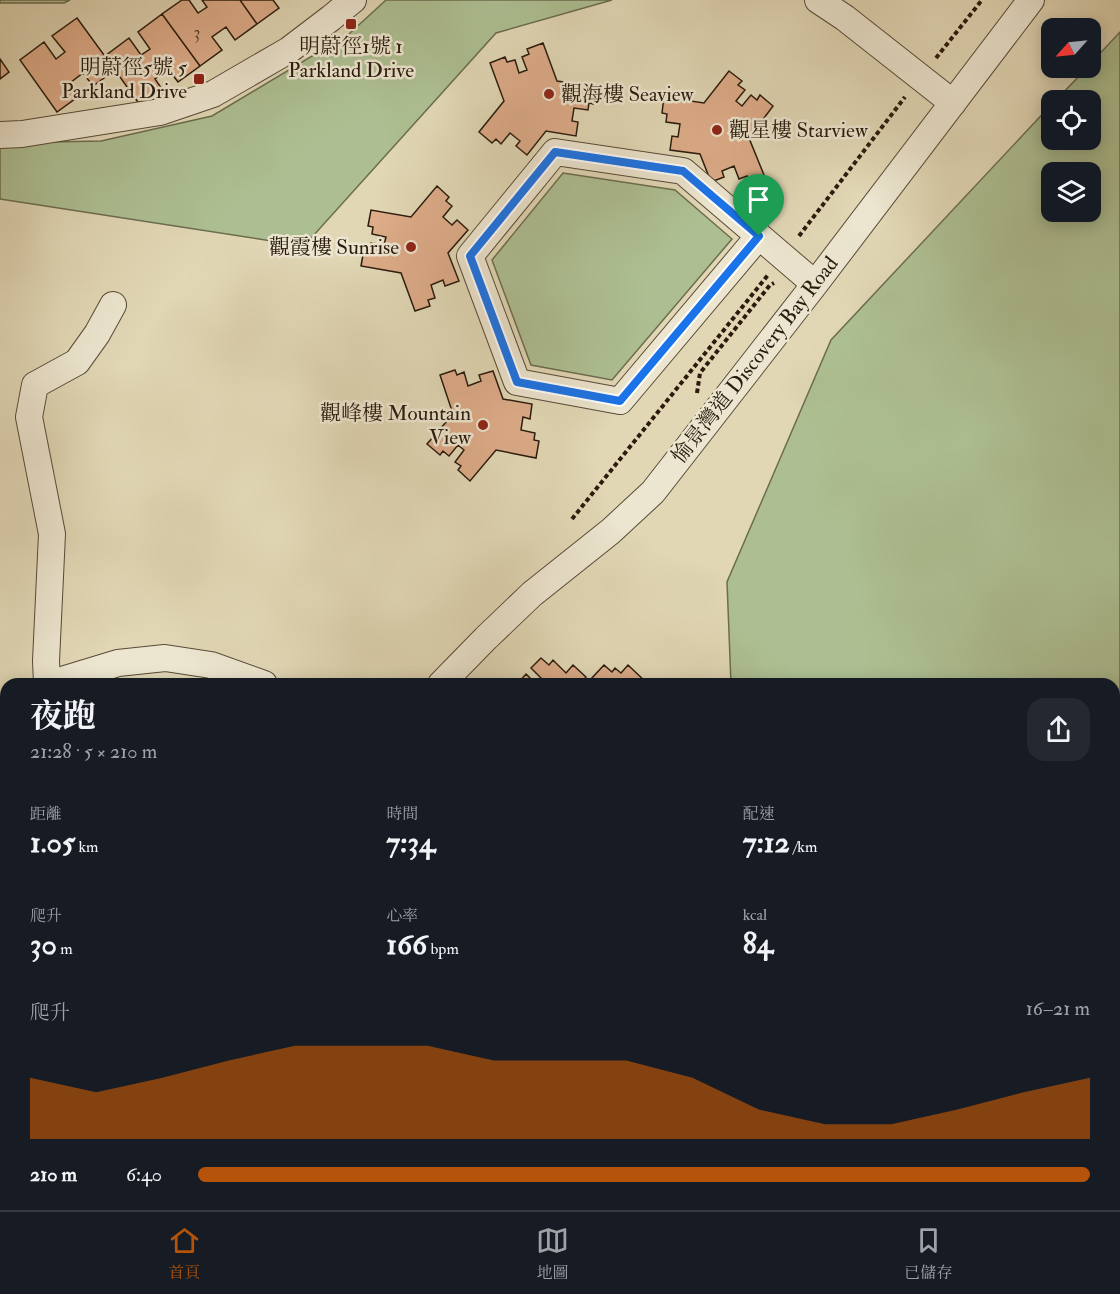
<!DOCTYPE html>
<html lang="zh-TW">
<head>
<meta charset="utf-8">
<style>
	body { margin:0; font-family:"IM FELL Double Pica","Noto Serif TC",serif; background:#242831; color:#f1f3f6; height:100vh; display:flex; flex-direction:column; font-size:22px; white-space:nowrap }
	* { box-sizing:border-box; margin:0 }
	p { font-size:20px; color:#9ea1a6 }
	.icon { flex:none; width:33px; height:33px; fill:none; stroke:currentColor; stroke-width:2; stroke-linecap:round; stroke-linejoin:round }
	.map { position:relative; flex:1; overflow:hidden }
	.side { position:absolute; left:0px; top:678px; width:1120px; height:532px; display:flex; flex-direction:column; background:#171b24; border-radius:18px 18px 0 0; box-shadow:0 3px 15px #0003 }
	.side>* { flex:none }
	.needle { width:39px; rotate:243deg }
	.fabs { position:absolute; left:1041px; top:18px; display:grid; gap:12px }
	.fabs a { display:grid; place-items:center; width:60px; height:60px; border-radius:12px; background:#171b24; box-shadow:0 3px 15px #0003; font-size:30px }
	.pin { position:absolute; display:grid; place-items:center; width:51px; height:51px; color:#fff; margin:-62px -26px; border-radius:50% 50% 50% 0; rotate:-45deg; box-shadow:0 0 6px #0007 }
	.pin .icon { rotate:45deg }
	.round { display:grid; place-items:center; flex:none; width:63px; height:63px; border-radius:18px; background:#242831 }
	.summary { display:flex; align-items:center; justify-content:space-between; height:102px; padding:0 30px }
	h1 { font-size:33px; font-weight:700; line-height:45px }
	.stats { display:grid; grid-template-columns:repeat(3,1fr); gap:9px; height:102px; padding:6px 30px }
	.stats div { display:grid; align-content:center }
	.stats b { font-size:30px; font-weight:700 }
	.stats small { font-size:16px; font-weight:400 }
	.stats p { font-size:16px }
	.chart { height:168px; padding:12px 30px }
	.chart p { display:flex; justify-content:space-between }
	.chart svg { width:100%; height:108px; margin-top:6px; fill:#b45309; opacity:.7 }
	ul { padding:0 30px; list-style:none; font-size:20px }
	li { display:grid; grid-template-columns:96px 72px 1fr; align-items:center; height:45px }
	li i { height:15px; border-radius:8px; background:#b45309 }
	.dock { display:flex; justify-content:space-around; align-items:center; height:84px; border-top:2px solid #363941; background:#171b24; font-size:16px; color:#9ea1a6 }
	.dock a { display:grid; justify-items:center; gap:3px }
	.dock .selected { color:#b45309 }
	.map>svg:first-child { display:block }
	.green { fill:#adbf92; stroke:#6c6d50; stroke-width:1.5; fill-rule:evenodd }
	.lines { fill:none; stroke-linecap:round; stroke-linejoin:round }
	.stream { stroke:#6a7a6f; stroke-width:8 }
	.building { fill:#ddac89; stroke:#2a1b0e; stroke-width:1.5 }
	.minor-casing { stroke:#584a38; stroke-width:28 }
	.path { stroke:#2a1b0e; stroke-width:4; stroke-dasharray:4.5 3; stroke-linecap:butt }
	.minor { stroke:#ece5cf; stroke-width:26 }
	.route-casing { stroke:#fff; stroke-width:12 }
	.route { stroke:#1a73e8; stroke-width:8 }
	.poi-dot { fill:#8f2418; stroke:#ece5cf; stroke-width:2 }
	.labels { text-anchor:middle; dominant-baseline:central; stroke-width:5; stroke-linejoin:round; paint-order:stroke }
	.number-label { font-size:18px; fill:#573f2d }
	.poi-label { font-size:21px; fill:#2a1b0e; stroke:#ece5cf; text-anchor:end }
	.street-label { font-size:21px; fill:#2a1b0e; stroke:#ece5cf }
</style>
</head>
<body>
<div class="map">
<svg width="1120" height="1210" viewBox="0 0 1120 1210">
	<rect width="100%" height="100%" fill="#e1d7b5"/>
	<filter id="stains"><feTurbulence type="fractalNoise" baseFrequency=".00333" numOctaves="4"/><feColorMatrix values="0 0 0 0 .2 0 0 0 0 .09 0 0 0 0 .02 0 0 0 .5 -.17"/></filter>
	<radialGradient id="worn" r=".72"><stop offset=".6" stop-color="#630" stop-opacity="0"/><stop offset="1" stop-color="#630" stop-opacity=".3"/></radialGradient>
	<path class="green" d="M0 0H70L64 3H0Z
		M386 0H612L496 33 304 246 0 199V143L101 141 212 116 349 34Z
		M1120 32V1210H207L213 1204H1114V684H731L727 582 831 340 1051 105 1052 140H1090V100H1056L1087 68H1090L1091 63ZM1090 172V212H1052V172Z
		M563 173 675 190 732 239 612 380 531 365 492 260Z"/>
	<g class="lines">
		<path class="stream" d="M385 1204 387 1210"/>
	</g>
	<path class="building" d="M182 0H189L198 13 207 7 202 0H240L257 24 235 40 226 27 212 37 222 50 200 66 162 14Z
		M240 0H273L279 8 257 24Z
		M162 14 200 66 178 82 168 69 155 79 164 92 142 108 105 56 129 38 141 55 150 49 138 32Z
		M77 18 115 70 93 86 83 73 70 83 79 96 57 112 20 60 44 42 56 59 65 52 52 36Z
		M543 43 557 81 597 87 594 104 589 103 588 110 574 108 572 121 578 122 576 136 546 131 527 155 516 146 520 141 510 133 501 144 496 139 492 143 479 132 504 101 490 63 505 57 507 62 515 60 519 73 527 70 522 57 529 54 527 49Z
		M0 59 9 72 0 79Z
		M729 71 742 81 738 85 745 90 736 101 742 106 751 95 757 100 760 95 773 106 749 138 764 175 748 181 747 176 739 179 734 166 722 171 724 177 711 182 700 154 670 150 672 136 678 137 680 124 666 122 667 114 662 113 664 97 704 103Z
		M437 186 449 197 446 201 452 206 443 217 452 225 457 220 468 230 448 253 459 281 445 286 443 280 431 285 435 298 428 300 430 306 415 311 401 273 361 266 364 249 369 250 371 243 384 245 386 237 372 234 373 227 368 226 371 210 411 217Z
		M455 370 457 375 464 372 468 386 481 381 479 375 493 371 503 399 532 404 530 419 523 417 521 430 535 433 534 440 539 441 536 458 496 450 470 481 458 470 461 466 455 462 464 450 458 445 449 456 443 451 440 455 427 444 453 414 440 375Z
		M541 658 549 665 553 660 566 673 573 665 586 677 582 682 585 684H547L531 668Z
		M604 665 612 672 615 668 621 673 628 665 648 684H593L595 682 591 679Z
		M526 674 536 684H517Z
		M0 847 6 850V921L4 925 0 923Z
		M0 961 6 964V972L3 978 0 976Z
		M69 1204H140L145 1210H74Z
		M153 1204H160L165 1210H148Z"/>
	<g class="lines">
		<g class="minor-casing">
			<path id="minor" d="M818 0 845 18 953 103
				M0 135 22 134 160 112 213 94 289 50 331 18 353 0
				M759 236 620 401 517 382 470 256 555 152 683 171 815 284
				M47 684 46 661 52 534 29 417 35 385 77 362 97 334 113 305
				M49 684 118 663 165 658 211 665 264 684
				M441 684 486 638 532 594 611 531 653 492 815 284 1031 0
				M0 714 6 710
				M0 1001 6 994
				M0 1158 6 1152
				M42 1204V1210"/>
		</g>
		<path class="path" d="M936 58 982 0
			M799 236 905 97
			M697 393 700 373 770 285 774 283
			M572 519 768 275
			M301 1210 303 1204"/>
		<use href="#minor" class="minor"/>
	</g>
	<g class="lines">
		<g class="route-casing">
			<path id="route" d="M555 152 683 171 759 236 620 401 517 382 470 256Z"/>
		</g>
		<use href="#route" class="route"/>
	</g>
	<g class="poi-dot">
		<rect x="345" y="18" width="12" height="12" rx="3"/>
		<rect x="193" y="73" width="12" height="12" rx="3"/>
		<circle cx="549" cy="94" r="6"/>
		<circle cx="717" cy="130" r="6"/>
		<circle cx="411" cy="247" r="6"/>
		<circle cx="483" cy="425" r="6"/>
	</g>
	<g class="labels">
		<g class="number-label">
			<text x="197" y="32">3</text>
		</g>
		<g class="poi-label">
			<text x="351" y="46" text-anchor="middle">明蔚徑1號 1<tspan x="351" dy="24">Parkland Drive</tspan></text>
			<text x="187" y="67">明蔚徑5號 5<tspan x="187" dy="24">Parkland Drive</tspan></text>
			<text x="561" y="94" text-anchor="start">觀海樓 Seaview</text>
			<text x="729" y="130" text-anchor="start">觀星樓 Starview</text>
			<text x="399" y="247">觀霞樓 Sunrise</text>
			<text x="471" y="413">觀峰樓 Mountain<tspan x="471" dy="24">View</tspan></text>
		</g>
		<g class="street-label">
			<text transform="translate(755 360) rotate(-52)">愉景灣道 Discovery Bay Road</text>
		</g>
	</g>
	<rect width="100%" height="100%" filter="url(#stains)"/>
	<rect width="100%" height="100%" fill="url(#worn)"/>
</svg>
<div class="fabs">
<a><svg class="needle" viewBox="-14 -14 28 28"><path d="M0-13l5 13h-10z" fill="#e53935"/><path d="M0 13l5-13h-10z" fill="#9ea1a6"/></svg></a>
<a><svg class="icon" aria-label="locate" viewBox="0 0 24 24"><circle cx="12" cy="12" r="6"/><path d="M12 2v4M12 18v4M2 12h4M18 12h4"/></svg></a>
<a><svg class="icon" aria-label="layers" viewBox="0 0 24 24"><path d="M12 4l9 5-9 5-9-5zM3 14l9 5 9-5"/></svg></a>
</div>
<div class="pin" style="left:759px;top:236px;background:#1e9e55"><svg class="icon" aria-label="arrive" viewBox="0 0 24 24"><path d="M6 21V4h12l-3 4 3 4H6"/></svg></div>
<section class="side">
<div class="summary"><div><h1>夜跑</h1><p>21:28 · 5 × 210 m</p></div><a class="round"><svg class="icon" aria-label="share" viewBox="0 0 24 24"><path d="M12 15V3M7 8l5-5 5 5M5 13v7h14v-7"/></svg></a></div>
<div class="stats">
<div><p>距離</p><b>1.05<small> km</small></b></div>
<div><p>時間</p><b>7:34</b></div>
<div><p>配速</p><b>7:12<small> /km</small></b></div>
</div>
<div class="stats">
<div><p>爬升</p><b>30<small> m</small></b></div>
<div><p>心率</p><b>166<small> bpm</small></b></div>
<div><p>kcal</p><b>84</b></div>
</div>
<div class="chart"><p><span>爬升</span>16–21 m</p>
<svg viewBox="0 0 160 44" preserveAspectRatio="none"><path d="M0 44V19L10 25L20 19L30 12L40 6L50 6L60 6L70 12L80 12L90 12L100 19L110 32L120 38L130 38L140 32L150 25L160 19V44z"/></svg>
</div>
<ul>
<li><b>210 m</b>6:40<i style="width:100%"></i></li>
</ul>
</section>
</div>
<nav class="dock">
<a class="selected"><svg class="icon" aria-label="home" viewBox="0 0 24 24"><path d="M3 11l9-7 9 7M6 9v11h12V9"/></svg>首頁</a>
<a><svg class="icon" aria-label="map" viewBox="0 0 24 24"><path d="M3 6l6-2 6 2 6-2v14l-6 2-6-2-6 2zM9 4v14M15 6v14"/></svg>地圖</a>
<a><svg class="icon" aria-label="saved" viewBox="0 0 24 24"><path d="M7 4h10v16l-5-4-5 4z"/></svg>已儲存</a>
</nav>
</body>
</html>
